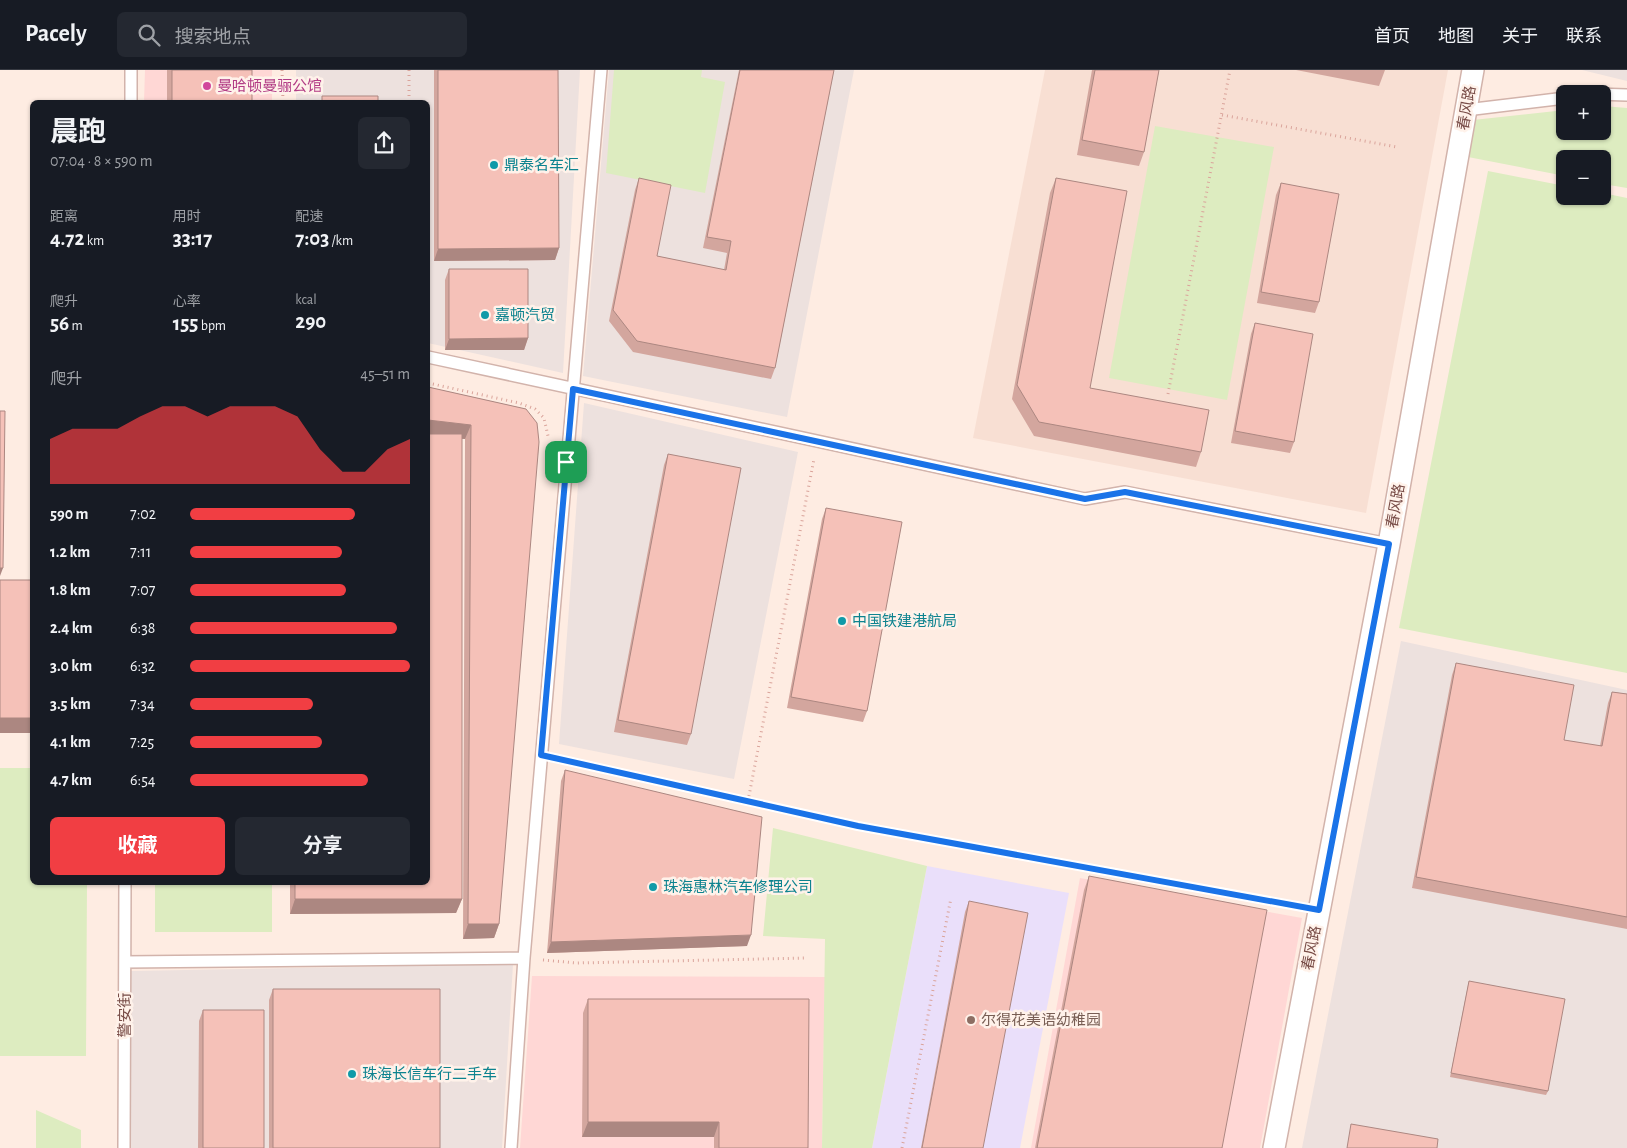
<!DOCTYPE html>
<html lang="zh">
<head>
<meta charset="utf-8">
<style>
	body { margin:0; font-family:"Alegreya Sans","Noto Sans SC",sans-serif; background:#242831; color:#f1f3f6; height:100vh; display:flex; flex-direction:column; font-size:19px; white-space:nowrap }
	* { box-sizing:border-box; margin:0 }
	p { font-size:16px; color:#9ea1a6 }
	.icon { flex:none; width:28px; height:28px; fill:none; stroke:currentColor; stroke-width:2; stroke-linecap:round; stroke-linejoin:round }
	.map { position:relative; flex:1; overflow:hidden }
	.side { position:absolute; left:30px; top:30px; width:400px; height:785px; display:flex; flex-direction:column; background:#171b24; border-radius:8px; box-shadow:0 1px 4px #0004 }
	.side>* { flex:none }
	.buttons { position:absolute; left:1556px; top:15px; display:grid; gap:10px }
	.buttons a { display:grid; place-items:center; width:55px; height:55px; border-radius:8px; background:#171b24; box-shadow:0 1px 4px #0004; font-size:25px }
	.pin { position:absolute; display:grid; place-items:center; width:42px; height:42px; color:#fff; margin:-21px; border-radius:10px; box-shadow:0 2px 8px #0006 }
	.round { display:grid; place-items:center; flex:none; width:52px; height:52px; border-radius:8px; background:#242831 }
	.overview { display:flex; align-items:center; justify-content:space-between; height:85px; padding:0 20px }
	h1 { font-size:28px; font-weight:700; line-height:38px }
	.figures { display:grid; grid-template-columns:repeat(3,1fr); gap:8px; height:85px; padding:5px 20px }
	.figures div { display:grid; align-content:center }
	.figures b { font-size:21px; font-weight:700 }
	.figures small { font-size:14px; font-weight:400 }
	.figures p { font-size:14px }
	.chart { height:140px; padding:10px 20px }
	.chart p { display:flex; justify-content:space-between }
	.chart svg { width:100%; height:90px; margin-top:5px; fill:#f13e43; opacity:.7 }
	.button { display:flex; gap:10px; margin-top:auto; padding:10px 20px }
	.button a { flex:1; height:58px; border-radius:8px; background:#f13e43; color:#fff; font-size:20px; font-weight:700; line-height:58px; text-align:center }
	.button a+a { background:#242831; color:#f1f3f6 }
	ul { padding:0 20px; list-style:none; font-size:16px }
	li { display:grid; grid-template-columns:80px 60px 1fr; align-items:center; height:38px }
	li i { height:12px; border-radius:6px; background:#f13e43 }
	header { display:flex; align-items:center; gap:30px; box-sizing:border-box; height:70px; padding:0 25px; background:#171b24; border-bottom:1px solid #363941 }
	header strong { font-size:24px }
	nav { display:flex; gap:28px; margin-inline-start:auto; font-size:18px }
	.search { width:350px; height:45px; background:#242831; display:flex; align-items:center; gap:12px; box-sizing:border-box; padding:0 18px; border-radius:8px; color:#9ea1a6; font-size:19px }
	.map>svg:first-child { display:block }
	.residential { fill:#f8dfd3 }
	.commercial { fill:#ffd7d5 }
	.industrial { fill:#ede1de }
	.education { fill:#eadffa }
	.green { fill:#ddecc0 }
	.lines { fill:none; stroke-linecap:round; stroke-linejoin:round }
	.service-casing { stroke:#d2b3ab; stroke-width:14 }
	.minor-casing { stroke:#d2b3ab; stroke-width:24 }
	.path { stroke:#daa49b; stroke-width:3; stroke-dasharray:1 4; stroke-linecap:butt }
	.service { stroke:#fff; stroke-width:11 }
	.minor { stroke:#fff; stroke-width:21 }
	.wall { fill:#d3a69e }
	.shaded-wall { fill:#ac8781 }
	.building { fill:#f5c1b8; stroke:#ac8781 }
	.route-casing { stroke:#fff; stroke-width:10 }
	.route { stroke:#1a73e8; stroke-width:6 }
	.hotel-dot { fill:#d1479c; stroke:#fff2ea; stroke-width:2 }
	.culture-dot { fill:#0f9aa8; stroke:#fff2ea; stroke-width:2 }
	.education-dot { fill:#8d6e63; stroke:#fff2ea; stroke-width:2 }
	.labels { text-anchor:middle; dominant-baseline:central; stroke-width:5; stroke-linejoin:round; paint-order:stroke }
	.hotel-label { font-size:15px; fill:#b23c85; stroke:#fff2ea; text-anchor:start }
	.street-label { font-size:15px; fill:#784c47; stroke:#fff2ea }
	.culture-label { font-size:15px; fill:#0d838f; stroke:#fff2ea; text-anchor:start }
	.education-label { font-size:15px; fill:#785e54; stroke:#fff2ea; text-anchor:start }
</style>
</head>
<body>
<header>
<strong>Pacely</strong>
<div class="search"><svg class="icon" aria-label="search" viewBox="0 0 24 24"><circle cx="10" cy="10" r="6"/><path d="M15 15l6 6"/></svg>搜索地点</div>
<nav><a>首页</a><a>地图</a><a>关于</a><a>联系</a></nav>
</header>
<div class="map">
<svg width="1627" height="1078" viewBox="0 0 1627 1078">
	<rect width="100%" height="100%" fill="#feece2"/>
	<path class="residential" d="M1045 0H1448L1366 443 973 368Z"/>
	<path class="commercial" d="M145 0H272V32H144Z
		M1080 808 1302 848 1260 1078H1031Z
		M532 906 825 907 822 1078H520Z"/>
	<path class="industrial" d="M296 0H580L563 303 428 273V32H296Z
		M609 0H854L787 347 583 306Z
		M1582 0H1627V11Z
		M584 333 798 382 734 709 559 674Z
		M1401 571 1627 620V1078H1302Z
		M513 894 502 1078H129L130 901Z"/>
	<path class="education" d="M927 796 1069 823 1020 1078H872Z"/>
	<path class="green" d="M614 0H702L701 7 725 12 705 123 606 103Z
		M1603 36 1627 38V118L1603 114 1602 89H1565V106L1468 87 1473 50 1565 40V61H1602Z
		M1155 56 1274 77 1227 330 1109 308Z
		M1488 101 1565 116V126H1602L1603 123 1627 128V603L1399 558Z
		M0 698H32V812L87 813 86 986H0Z
		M773 758 927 796 872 1078H822L825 869 763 866Z
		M155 813H272V862H155Z
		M36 1040 81 1060V1078H36Z"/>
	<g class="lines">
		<g class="service-casing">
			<path id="service" d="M1595 24 1627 25
				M131 32V0
				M1466 40 1565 28
				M428 287 1085 429 1125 422 1389 474
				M125 892 524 888
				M124 1078 125 812
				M511 1078 524 888 601 0"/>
		</g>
		<g class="minor-casing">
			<path id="minor" d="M1274 1078 1389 474 1473 0"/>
		</g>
		<path class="path" d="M282 0 283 32
			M409 0V32
			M1222 45 1397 77
			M428 313 519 333 535 339 544 348 548 366
			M1168 324 1230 0
			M560 689 858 756 1296 836
			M748 731 814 389
			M543 890 577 893 807 888
			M902 1078 951 828"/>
		<use href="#service" class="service"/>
		<use href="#minor" class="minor"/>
	</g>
	<path class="wall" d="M167 0H252V32H167Z
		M434 0H558L559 178 555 190 434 191Z
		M739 0H834L775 298 771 309 633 282 609 251 635 120 639 108 657 186 724 200 727 183 703 178Z
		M1092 0H1159L1144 82 1139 96 1077 85Z
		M1296 0H1385L1379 16Z
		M1056 108 1090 318 1201 382 1196 397 1034 366 1012 329 1050 123Z
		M1281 113 1319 232 1315 243 1257 233 1276 125Z
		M449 199 528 268 524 280H445V210Z
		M1255 253 1294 372 1290 383 1231 373 1251 264Z
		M428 317 526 339 499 854 494 868 463 869 465 369H462V829L456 843 290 844V812H428Z
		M668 384 691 664 687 675 614 662 664 395Z
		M826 438 867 641 863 652 787 638 822 449Z
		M1456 593 1564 670 1600 676 1608 633 1612 622 1627 624V859L1412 818 1452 605Z
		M565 700 747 876 547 883 561 711Z
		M1089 806 1222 1078H1035L1084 820Z
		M969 831 983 1078H921L965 842Z
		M1469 911 1548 1021 1546 1025 1450 1007 1468 915Z
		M273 919 440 1078H269V930Z
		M588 929 808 1078H714V1067H582L583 943Z
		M203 940 264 1078H198L199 951Z"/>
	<path class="shaded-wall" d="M559 178 555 190 434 191 438 179Z
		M528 268 524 280H445L449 269Z
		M428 350 471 355 465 369 428 365Z
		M0 498H3L0 506Z
		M0 648H32V663H0Z
		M295 829H462L456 843 290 844Z
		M468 854H499L494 868 463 869Z
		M751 865 747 876 547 883 551 872Z
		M588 1052H719L714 1067H582Z"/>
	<path class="building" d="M172 0H252V32H172Z
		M438 0H558L559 178 438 179Z
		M740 0H834L775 298 637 271 613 240 639 108 671 115 657 186 726 200 731 171 707 167Z
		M1095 0H1159L1144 82 1082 70Z
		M322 26H378V32H322Z
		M1056 108 1127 121 1090 318 1209 340 1201 382 1039 352 1017 315Z
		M1281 113 1339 124 1319 232 1261 222Z
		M449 199H528V268L449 269Z
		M1255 253 1313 264 1294 372 1235 361Z
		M428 317 526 339 537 353 539 372 499 854H468L471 355 428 350Z
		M0 341H5L3 498H0Z
		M428 364H462V829H295V812H428Z
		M668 384 741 398 691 664 618 650Z
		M826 438 902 452 867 641 791 627Z
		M0 510H32V648H0Z
		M1456 593 1574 615 1564 670 1602 676 1612 622 1627 624V847L1416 807Z
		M565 700 762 747 751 865 551 872Z
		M1089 806 1267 840 1222 1078H1037Z
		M969 831 1028 843 983 1078H922Z
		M1469 911 1565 929 1548 1021 1451 1003Z
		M273 919H440V1078H273Z
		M588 929H809L808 1078H719V1052H588Z
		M203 940H264V1078H203Z
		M1351 1054 1438 1069 1437 1078H1347Z"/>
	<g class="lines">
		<g class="route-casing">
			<path id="route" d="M573 319 1085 429 1125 422 1389 474 1319 840 858 756 541 685Z"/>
		</g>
		<use href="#route" class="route"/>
	</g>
	<circle class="hotel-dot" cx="207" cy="16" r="5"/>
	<g class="culture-dot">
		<circle cx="494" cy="95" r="5"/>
		<circle cx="485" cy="245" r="5"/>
		<circle cx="842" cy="551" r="5"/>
		<circle cx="653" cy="817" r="5"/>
		<circle cx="352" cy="1004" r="5"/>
	</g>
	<circle class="education-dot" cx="971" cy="950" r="5"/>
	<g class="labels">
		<g class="hotel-label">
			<text x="217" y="16">曼哈顿曼骊公馆</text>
		</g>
		<g class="street-label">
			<text transform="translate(1467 38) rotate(-80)">春风路</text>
			<text transform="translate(1396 436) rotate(-80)">春风路</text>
			<text transform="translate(1312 878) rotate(-79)">春风路</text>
			<text transform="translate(125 945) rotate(-90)">警安街</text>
		</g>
		<g class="culture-label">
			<text x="504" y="95">鼎泰名车汇</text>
			<text x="495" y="245">嘉顿汽贸</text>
			<text x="852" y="551">中国铁建港航局</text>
			<text x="663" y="817">珠海惠林汽车修理公司</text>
			<text x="362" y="1004">珠海长信车行二手车</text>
		</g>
		<g class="education-label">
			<text x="981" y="950">尔得花美语幼稚园</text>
		</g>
	</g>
</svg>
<div class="buttons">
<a>+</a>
<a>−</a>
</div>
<div class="pin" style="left:566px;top:392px;background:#1e9e55"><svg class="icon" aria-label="arrive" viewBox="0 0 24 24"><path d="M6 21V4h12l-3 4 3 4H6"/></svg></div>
<section class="side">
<div class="overview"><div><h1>晨跑</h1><p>07:04 · 8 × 590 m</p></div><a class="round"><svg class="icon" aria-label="share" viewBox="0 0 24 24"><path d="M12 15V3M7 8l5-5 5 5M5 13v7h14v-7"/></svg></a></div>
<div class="figures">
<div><p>距离</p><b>4.72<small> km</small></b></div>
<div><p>用时</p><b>33:17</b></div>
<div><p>配速</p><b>7:03<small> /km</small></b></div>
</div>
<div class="figures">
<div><p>爬升</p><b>56<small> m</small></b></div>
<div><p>心率</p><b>155<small> bpm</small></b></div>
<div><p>kcal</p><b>290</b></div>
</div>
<div class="chart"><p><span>爬升</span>45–51 m</p>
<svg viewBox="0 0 160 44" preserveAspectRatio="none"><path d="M0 44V22L10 17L20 17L30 17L40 11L50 6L60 6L70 11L80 6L90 6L100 6L110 11L120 27L130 38L140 38L150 27L160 22V44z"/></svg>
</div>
<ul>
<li><b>590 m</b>7:02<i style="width:75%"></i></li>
<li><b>1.2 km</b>7:11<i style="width:69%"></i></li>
<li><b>1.8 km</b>7:07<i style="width:71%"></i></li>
<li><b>2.4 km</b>6:38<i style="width:94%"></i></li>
<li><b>3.0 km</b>6:32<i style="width:100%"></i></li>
<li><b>3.5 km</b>7:34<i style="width:56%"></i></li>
<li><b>4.1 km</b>7:25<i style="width:60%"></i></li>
<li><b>4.7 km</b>6:54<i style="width:81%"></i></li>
</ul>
<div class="button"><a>收藏</a><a>分享</a></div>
</section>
</div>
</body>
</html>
